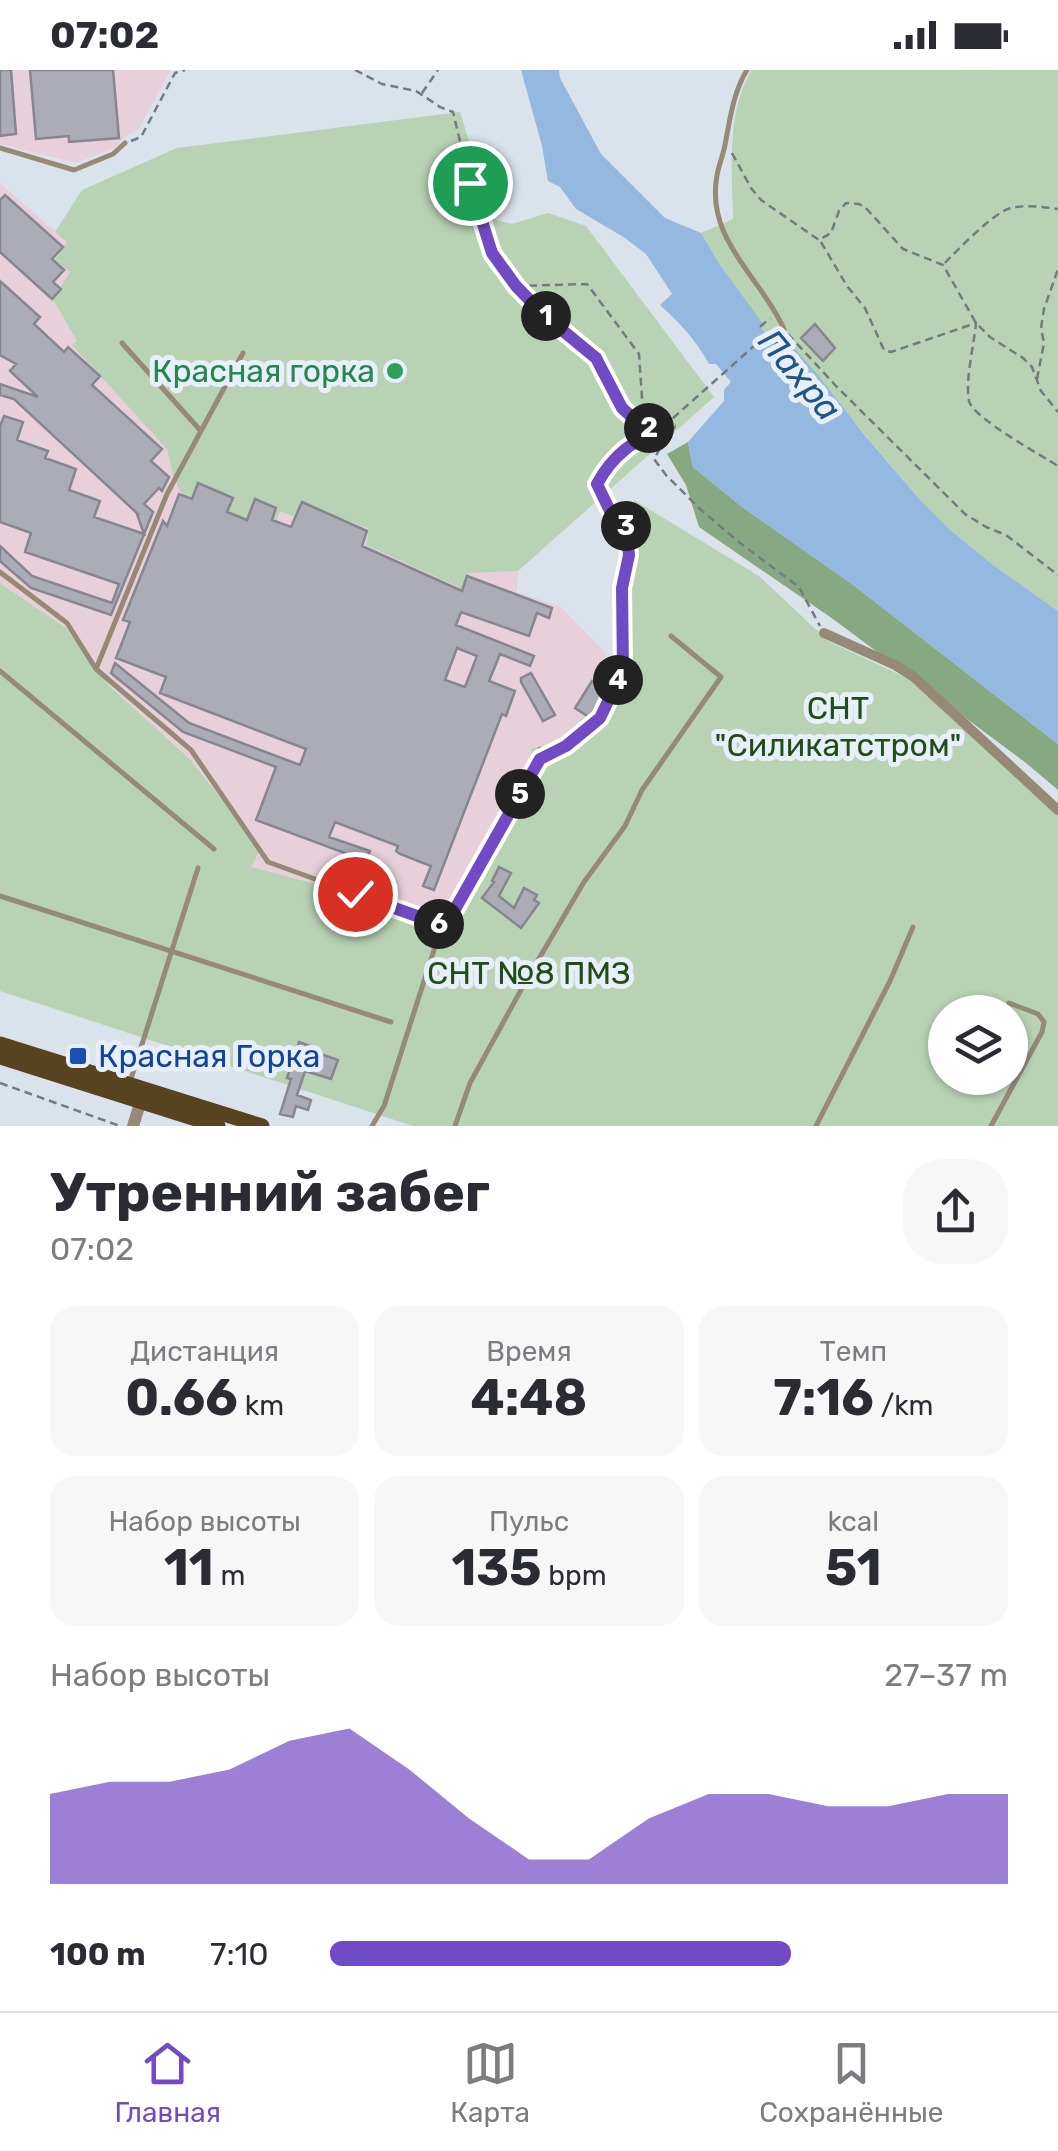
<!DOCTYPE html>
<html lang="ru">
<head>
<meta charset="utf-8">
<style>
	body { margin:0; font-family:Rubik,sans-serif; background:#f7f7f7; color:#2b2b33; height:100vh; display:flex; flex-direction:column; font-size:38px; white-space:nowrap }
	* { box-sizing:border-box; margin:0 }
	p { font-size:32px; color:#7c7c81 }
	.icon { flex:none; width:55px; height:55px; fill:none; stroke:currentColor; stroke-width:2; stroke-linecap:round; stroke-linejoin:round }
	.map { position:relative; height:1056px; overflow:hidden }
	.panel { display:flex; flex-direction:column; background:#fff; flex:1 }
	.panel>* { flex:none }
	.tools { position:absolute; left:928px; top:925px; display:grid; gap:20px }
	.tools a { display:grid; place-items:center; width:100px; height:100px; border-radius:50%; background:#fff; box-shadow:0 2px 8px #0004; font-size:50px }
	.pin { position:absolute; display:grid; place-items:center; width:85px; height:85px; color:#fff; margin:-42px; border:5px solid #fff; border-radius:50%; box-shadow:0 2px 10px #0007 }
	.km { position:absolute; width:50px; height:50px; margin:-25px; border-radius:50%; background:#222; color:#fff; font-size:28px; line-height:50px; text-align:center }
	.round { display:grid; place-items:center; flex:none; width:105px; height:105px; border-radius:40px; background:#f7f7f7 }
	.summary { display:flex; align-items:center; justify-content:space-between; height:170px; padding:0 50px }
	h1 { font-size:55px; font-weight:700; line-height:75px }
	.metrics { display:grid; grid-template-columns:repeat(3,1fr); gap:15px; height:170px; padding:10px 50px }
	.metrics div { display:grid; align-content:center; border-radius:25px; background:#f7f7f7; text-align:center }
	.metrics b { font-size:50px; font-weight:700 }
	.metrics small { font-size:28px; font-weight:400 }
	.metrics p { font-size:28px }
	.chart { height:280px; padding:20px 50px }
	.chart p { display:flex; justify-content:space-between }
	.chart svg { width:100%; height:180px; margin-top:10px; fill:#714bc4; opacity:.7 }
	ul { padding:0 50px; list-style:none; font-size:32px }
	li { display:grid; grid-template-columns:160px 120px 1fr; align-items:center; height:75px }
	li i { height:25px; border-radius:12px; background:#714bc4 }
	.status { display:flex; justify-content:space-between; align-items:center; height:70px; padding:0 50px; background:#fff; direction:ltr }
	.status svg { height:28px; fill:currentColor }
	.menu { display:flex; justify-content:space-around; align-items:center; height:140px; border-top:2px solid #e1e1e2; background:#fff; font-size:28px; color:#7c7c81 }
	.menu a { display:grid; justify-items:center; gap:5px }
	.menu .on { color:#714bc4 }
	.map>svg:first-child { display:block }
	.industrial { fill:#e8d0da }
	.green { fill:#b8d2b4; fill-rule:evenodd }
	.forest { fill:#87a981 }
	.water { fill:#94b8df }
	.building { fill:#acacb7; stroke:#868691; stroke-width:2.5; fill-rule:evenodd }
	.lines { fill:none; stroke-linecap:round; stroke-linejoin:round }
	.path { stroke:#747a80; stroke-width:2.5; stroke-dasharray:8 5; stroke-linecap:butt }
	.service { stroke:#968a77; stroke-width:5 }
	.minor { stroke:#968a77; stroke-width:10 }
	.tertiary { stroke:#968a77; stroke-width:12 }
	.primary { stroke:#584320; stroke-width:15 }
	.route-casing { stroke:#fff; stroke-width:20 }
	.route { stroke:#714bc4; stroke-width:12 }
	.leisure-dot { fill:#2e9e5b; stroke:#e7f0fa; stroke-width:4 }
	.transit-dot { fill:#1a4fb4; stroke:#e7f0fa; stroke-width:4 }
	.labels { text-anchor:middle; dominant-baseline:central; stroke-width:10; stroke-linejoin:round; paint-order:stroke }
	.leisure-label { font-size:32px; fill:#27864d; stroke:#e7f0fa; text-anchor:end }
	.park-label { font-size:32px; fill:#1f4e17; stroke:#e7f0fa }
	.transit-label { font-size:32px; fill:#164399; stroke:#e7f0fa; text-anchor:start }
	.water-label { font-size:35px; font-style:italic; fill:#225586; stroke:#e7f0fa }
</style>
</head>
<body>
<div class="status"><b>07:02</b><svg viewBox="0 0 49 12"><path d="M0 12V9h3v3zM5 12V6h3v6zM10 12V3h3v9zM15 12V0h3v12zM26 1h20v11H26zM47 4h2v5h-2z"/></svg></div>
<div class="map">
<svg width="1058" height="1056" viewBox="0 0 1058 1056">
	<rect width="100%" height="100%" fill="#dae3ec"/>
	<path class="industrial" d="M0 0H171L138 60 127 65 114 78 76 93 0 74Z
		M0 113 67 172 77 271 73 275 167 379 173 405 280 441 317 439 370 459 366 475 462 517 468 503 518 501 517 522 561 537 605 582 612 603 608 624 558 672 531 679 530 696 452 835 439 844 423 847 343 821 250 797 190 689 110 617 66 558 0 513Z"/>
	<path class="green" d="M752 0H1058V541L993 495 948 458 920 430 783 267 775 275 760 257 762 254 720 195 701 163 733 149C732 102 726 41 752 0Z
		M460 42 493 149 512 154 548 143 586 156 714 327 518 501 468 503 461 518 366 475 369 459 318 439 311 453 280 441 273 459 181 423 173 405 167 379 72 275 77 271 53 229 70 202 54 191 67 172 55 162 82 120 177 78Z
		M634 430 759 506 828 571 911 610 1058 745V1056H413L0 921V513L66 558 110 617 190 689 260 779 251 797 343 821 423 847 439 844 452 835 530 696 531 679 558 671 608 624 612 603 630 583ZM945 942H1010V1008H945Z"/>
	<path class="forest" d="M688 372 693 397 741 436 852 514 1058 674V720L1026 693 833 549 699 457 686 415 667 384Z"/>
	<path class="water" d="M521 0H559L560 8 601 84 665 148 701 163 720 195 763 254 760 257 774 274 784 267 818 305 863 363 920 430 948 458 993 495 1058 541V674L852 514 741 436 693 397 688 372 724 331V320L731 312 716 294H709C696 270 680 253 660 235L672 224 646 184 625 168 576 139 560 117 548 111 542 76Z"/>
	<path class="building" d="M0 0H11L16 64 0 66Z
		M30 0H113L119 68 69 72V66L36 69Z
		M5 125 63 177 52 189 64 200 53 212 61 219 52 229 0 182V130Z
		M0 211 40 247 34 254 64 282 68 277 100 306 92 315 162 379 151 391 169 407 162 421 159 418 144 434 153 442 111 545 31 518 0 491V476L32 506 112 533 119 514 25 482 31 463 0 452V356L4 346 23 352 17 370 48 381 45 388 76 399 69 420 100 431 94 447 144 464 137 444 139 445 14 329 0 325V314L38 327 10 301 16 294 0 285Z
		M815 254 835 278 823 291 801 268Z
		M198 413 233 428 227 442 247 450 255 429 276 438 272 450 291 457 302 432 367 461 362 476 462 521 467 506 552 538 549 548 537 543 529 566 461 542 456 555 534 586 530 596 500 584 489 611 515 621 506 646 502 644 434 820 423 816 431 796 400 784 396 781 398 776 335 752 329 767 370 781 366 791 256 750 276 697 183 662 111 603 115 593 189 653 300 695 306 679 160 623 166 607 116 588 130 552 123 550 163 451 167 456 179 424 192 429ZM457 578 477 586 465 617 445 610Z
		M531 603 555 645 543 651 521 612V608Z
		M592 611 609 621 592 649 575 638Z
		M499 797 511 803 499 826 514 838 524 818 537 825 534 830 539 833 521 858 482 828 494 812 492 811Z
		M299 972 313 977 312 981 338 990 331 1009 305 1001 297 1025 311 1030 308 1040 296 1036 293 1047 280 1044 291 1009 287 1008Z"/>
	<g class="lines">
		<path class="path" d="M355 0 382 14 416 21 440 37 453 42 470 113 492 183 516 216 545 246 597 288 623 338 644 358 676 356
			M422 23 438 0
			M131 71 141 67 175 3 185 0
			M732 83 751 118 761 130 819 170 831 163 839 141 846 133 859 134 865 137 903 179 943 195 976 253 990 267 1023 288 1032 297 1041 321 1058 342
			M821 172 847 216 865 238 884 280 891 282 976 253C974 275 965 310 969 331 973 348 1041 385 1058 396
			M945 193C957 180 993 144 1008 139 1023 134 1043 137 1058 139
			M516 216 587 214 639 284 644 357
			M760 257 770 248
			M788 264 837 317 965 444 986 457 1006 465 1058 505
			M775 275 783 267
			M1037 309 1044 273 1041 258 1044 239 1058 199
			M675 357 667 366 654 389 666 405 700 439 740 473 799 517 820 556
			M549 684 566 675 600 648 623 599 622 518 629 485 626 456 612 445 597 413 609 392 634 371 663 357 772 260
			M0 1013 120 1056"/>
		<path class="service" d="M747 0C733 23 730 49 725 75 723 85 719 95 717 105 705 170 761 207 784 259
			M0 78 74 100 113 84 125 73
			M122 273 200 360
			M0 502 67 553 96 599 191 680 268 792 442 855 384 1036 372 1056
			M96 599 167 424 243 283
			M0 601 214 779
			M0 826 391 952
			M442 855 454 841 540 689V679
			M130 1012 198 798
			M455 1056 470 1013 527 909 584 812 625 756 642 720 721 607 671 566
			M816 1056 890 911 913 857
			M991 1056 1042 962 1044 952 1038 944 1009 933"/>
		<path class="minor" d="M824 563 895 595 914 607 1058 740"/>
		<path class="tertiary" d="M133 1056 142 1027"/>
		<path class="primary" d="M0 974 262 1056
			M0 987 218 1056"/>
	</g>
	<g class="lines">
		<g class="route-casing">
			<path id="route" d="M355 824 442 855 454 841 540 689 566 676 600 648 623 600 622 518 629 485 626 456 612 445 597 414C614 383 633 372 663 357L644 358 622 338 596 288 545 246 516 216 492 183 470 113"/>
		</g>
		<use href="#route" class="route"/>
	</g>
	<circle class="leisure-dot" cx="395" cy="301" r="10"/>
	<rect class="transit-dot" x="68" y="976" width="20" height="20" rx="5"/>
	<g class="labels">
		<g class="leisure-label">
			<text x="375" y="301">Красная горка</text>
		</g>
		<g class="park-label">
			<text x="838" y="638">СНТ<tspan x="838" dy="37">"Силикатстром"</tspan></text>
			<text x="529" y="903">СНТ №8 ПМЗ</text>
		</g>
		<g class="transit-label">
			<text x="98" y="986">Красная Горка</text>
		</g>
		<g class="water-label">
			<text transform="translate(800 305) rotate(50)">Пахра</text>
		</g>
	</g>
</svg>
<div class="tools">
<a><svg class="icon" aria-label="layers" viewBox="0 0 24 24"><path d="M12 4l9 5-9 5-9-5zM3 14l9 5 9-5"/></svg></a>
</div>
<div class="pin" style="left:470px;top:113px;background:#1e9e55"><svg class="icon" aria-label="arrive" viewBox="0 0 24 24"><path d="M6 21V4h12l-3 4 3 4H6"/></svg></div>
<div class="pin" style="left:355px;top:824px;background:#d93025"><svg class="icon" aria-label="check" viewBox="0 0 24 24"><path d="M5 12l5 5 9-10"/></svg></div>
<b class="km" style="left:546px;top:246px">1</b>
<b class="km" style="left:649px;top:358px">2</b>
<b class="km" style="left:626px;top:456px">3</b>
<b class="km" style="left:618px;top:610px">4</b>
<b class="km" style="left:520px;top:724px">5</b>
<b class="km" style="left:439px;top:854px">6</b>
</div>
<section class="panel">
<div class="summary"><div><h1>Утренний забег</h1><p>07:02</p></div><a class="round"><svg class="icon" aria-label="share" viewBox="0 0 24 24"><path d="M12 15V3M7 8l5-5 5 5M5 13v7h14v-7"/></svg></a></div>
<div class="metrics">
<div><p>Дистанция</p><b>0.66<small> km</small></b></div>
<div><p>Время</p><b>4:48</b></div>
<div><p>Темп</p><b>7:16<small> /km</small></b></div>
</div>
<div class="metrics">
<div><p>Набор высоты</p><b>11<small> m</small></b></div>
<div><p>Пульс</p><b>135<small> bpm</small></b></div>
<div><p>kcal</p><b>51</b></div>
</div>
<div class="chart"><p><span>Набор высоты</span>27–37 m</p>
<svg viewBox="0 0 160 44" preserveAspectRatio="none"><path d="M0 44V22L10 19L20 19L30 16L40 9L50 6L60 16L70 28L80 38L90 38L100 28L110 22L120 22L130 25L140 25L150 22L160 22V44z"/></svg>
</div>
<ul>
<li><b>100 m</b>7:10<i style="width:68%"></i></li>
</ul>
</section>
<nav class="menu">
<a class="on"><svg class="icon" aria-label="home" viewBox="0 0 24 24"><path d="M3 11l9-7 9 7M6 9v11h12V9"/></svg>Главная</a>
<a><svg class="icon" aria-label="map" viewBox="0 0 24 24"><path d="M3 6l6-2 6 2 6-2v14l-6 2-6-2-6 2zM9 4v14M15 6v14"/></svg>Карта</a>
<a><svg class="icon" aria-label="saved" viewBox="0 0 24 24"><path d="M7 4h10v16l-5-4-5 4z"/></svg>Сохранённые</a>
</nav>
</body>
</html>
